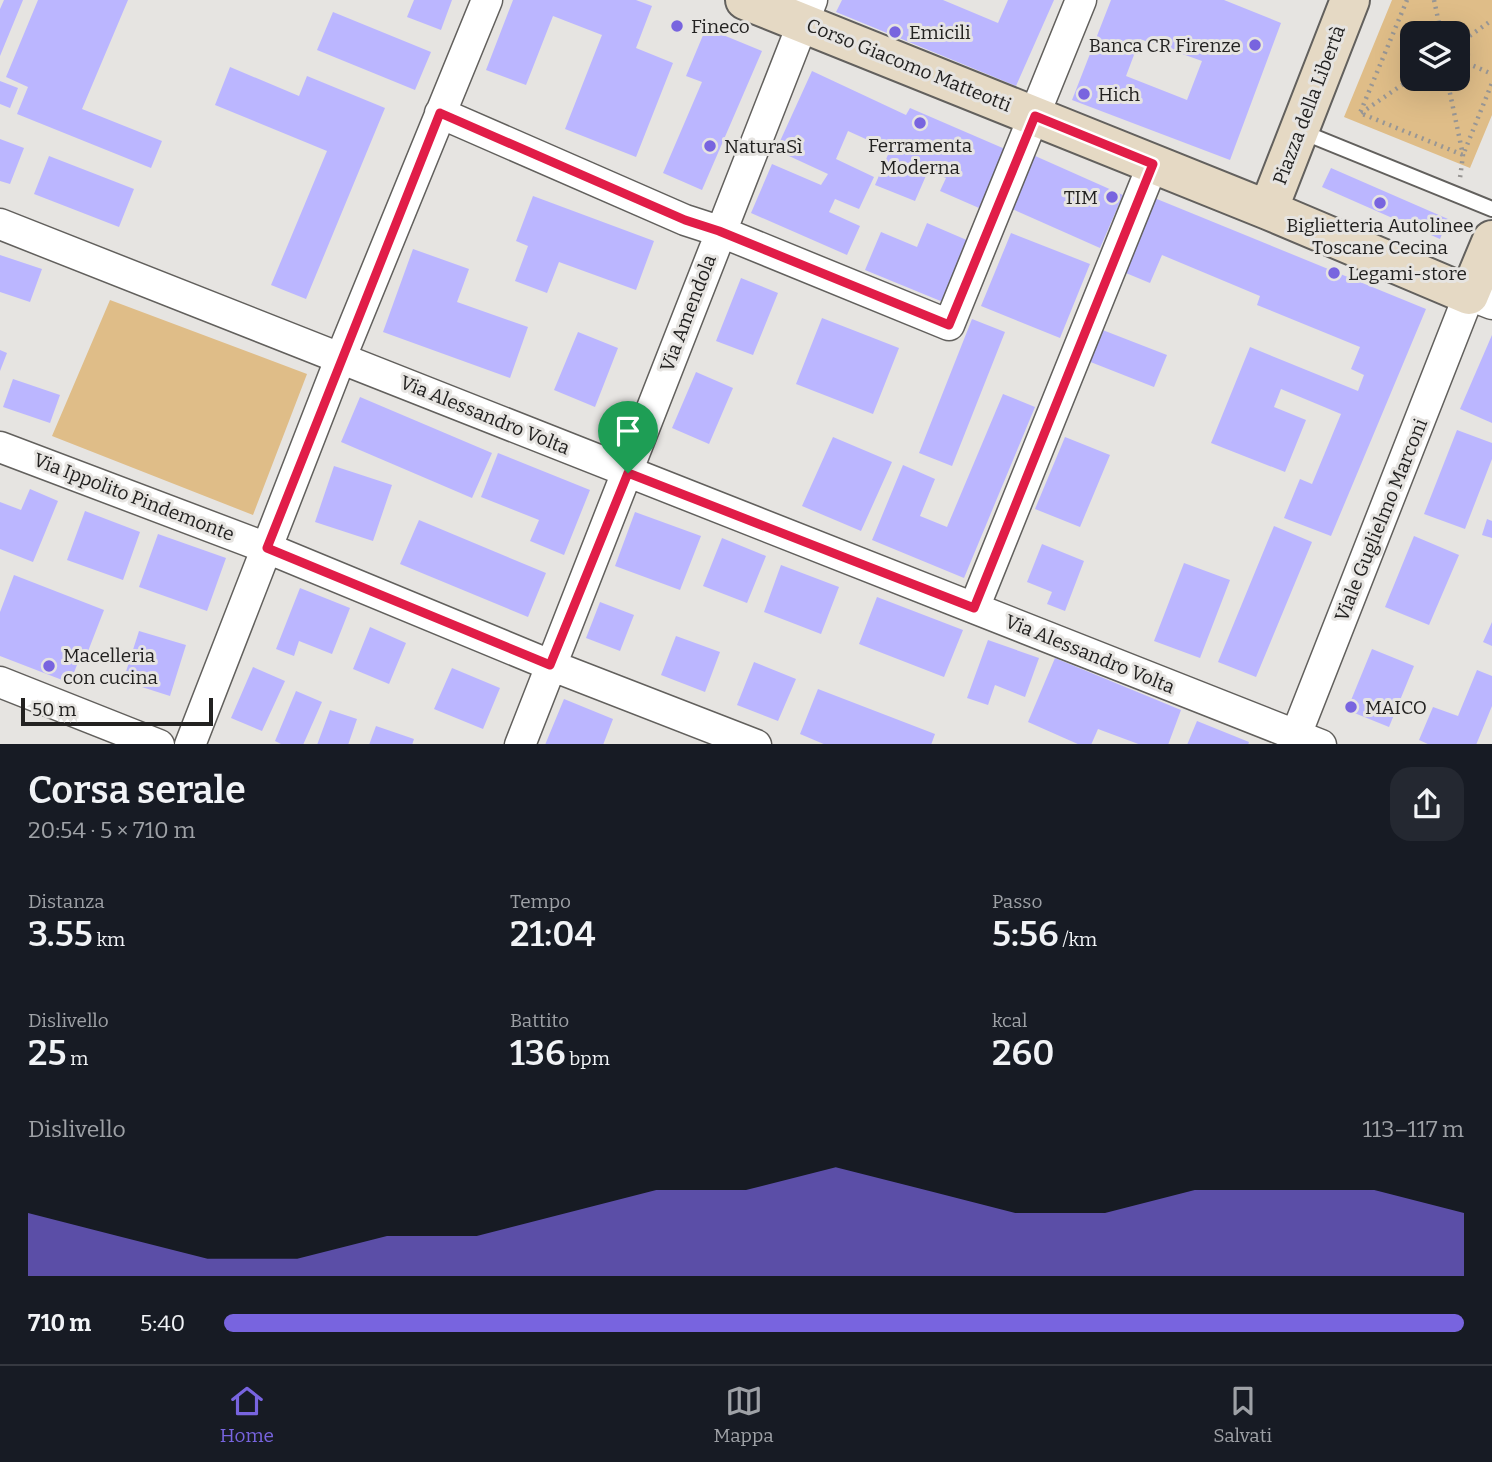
<!DOCTYPE html>
<html lang="it">
<head>
<meta charset="utf-8">
<style>
	body { margin:0; font-family:Bitter,serif; background:#242831; color:#f1f3f6; height:100vh; display:flex; flex-direction:column; font-size:26px; white-space:nowrap }
	* { box-sizing:border-box; margin:0 }
	p { font-size:23px; color:#9ea1a6 }
	.icon { flex:none; width:38px; height:38px; fill:none; stroke:currentColor; stroke-width:2; stroke-linecap:round; stroke-linejoin:round }
	.map { position:relative; height:744px; overflow:hidden }
	.drawer { display:flex; flex-direction:column; background:#171b24; flex:1 }
	.drawer>* { flex:none }
	.buttons { position:absolute; left:1400px; top:21px; display:grid; gap:14px }
	.buttons a { display:grid; place-items:center; width:70px; height:70px; border-radius:14px; background:#171b24; box-shadow:0 7px 28px #0002; font-size:35px }
	.scale { position:absolute; left:21px; bottom:18px; width:192px; box-sizing:border-box; padding-left:7px; border:4px solid #232221; border-top:0; font-size:19px; line-height:24px; white-space:nowrap; color:#232221; -webkit-text-stroke:5px #e6e4e1; paint-order:stroke }
	.pin { position:absolute; display:grid; place-items:center; width:60px; height:60px; color:#fff; margin:-72px -30px; border-radius:50% 50% 50% 0; rotate:-45deg; box-shadow:0 0 7px #0007 }
	.pin .icon { rotate:45deg }
	.round { display:grid; place-items:center; flex:none; width:74px; height:74px; border-radius:21px; background:#242831 }
	.head { display:flex; align-items:center; justify-content:space-between; height:119px; padding:0 28px }
	h1 { font-size:38px; font-weight:600; line-height:52px }
	.stats { display:grid; grid-template-columns:repeat(3,1fr); gap:10px; height:119px; padding:7px 28px }
	.stats div { display:grid; align-content:center }
	.stats b { font-size:35px; font-weight:600 }
	.stats small { font-size:19px; font-weight:400 }
	.stats p { font-size:19px }
	.chart { height:196px; padding:14px 28px }
	.chart p { display:flex; justify-content:space-between }
	.chart svg { width:100%; height:126px; margin-top:7px; fill:#7864df; opacity:.7 }
	ul { padding:0 28px; list-style:none; font-size:23px }
	li { display:grid; grid-template-columns:112px 84px 1fr; align-items:center; height:52px }
	li i { height:18px; border-radius:9px; background:#7864df }
	.menu { display:flex; justify-content:space-around; align-items:center; height:98px; border-top:2px solid #363941; background:#171b24; font-size:19px; color:#9ea1a6 }
	.menu a { display:grid; justify-items:center; gap:4px }
	.menu .selected { color:#7864df }
	.map>svg:first-child { display:block }
	.green { fill:#dfbd88; fill-rule:evenodd }
	.building { fill:#bbb6ff; fill-rule:evenodd }
	.lines { fill:none; stroke-linecap:round; stroke-linejoin:round }
	.lane-casing { stroke:#62605d; stroke-width:18 }
	.street-casing { stroke:#62605d; stroke-width:33 }
	.secondary-casing { stroke:#62605d; stroke-width:42 }
	.path { stroke:#989694; stroke-width:4.5; stroke-dasharray:2 5; stroke-linecap:butt }
	.lane { stroke:#fff; stroke-width:14 }
	.street { stroke:#fff; stroke-width:30 }
	.secondary { stroke:#e5d9c4; stroke-width:38 }
	.route-casing { stroke:#fff; stroke-width:14 }
	.route { stroke:#e11d48; stroke-width:9 }
	.poi-dot { fill:#7864df; stroke:#e6e4e1; stroke-width:2.5 }
	.labels { text-anchor:middle; dominant-baseline:central; stroke-width:6; stroke-linejoin:round; paint-order:stroke }
	.poi-label { font-size:19px; fill:#232221; stroke:#e6e4e1; text-anchor:start }
	.street-label { font-size:19px; fill:#232221; stroke:#e6e4e1 }
</style>
</head>
<body>
<div class="map">
<svg width="1492" height="745" viewBox="0 0 1492 745">
	<rect width="100%" height="100%" fill="#e6e4e1"/>
	<path class="green" d="M1392 0H1492V115L1470 168 1344 117ZM1458 33V79H1412V33Z
		M110 300 307 374 253 515 52 436Z"/>
	<path class="building" d="M4 0H23L0 56V9Z
		M38 0H128L82 109 162 141 151 168 17 114 28 87 6 77Z
		M414 0H452L441 30 407 17Z
		M513 0H636L652 6 636 48 673 63 636 157 565 129 602 35 553 16 526 85 486 70Z
		M842 0H943L998 23 1008 0H1054L1016 86 836 12Z
		M1111 0H1224L1281 23 1230 160 1072 100ZM1140 39 1202 61 1187 100 1126 76Z
		M333 12 431 52 415 90 317 50Z
		M706 28 762 51 702 190 663 173 702 82 686 76Z
		M230 67 299 96 307 76 385 108 306 299 271 285 327 151 215 105Z
		M812 71 906 115 910 108 1005 149 979 208 940 191 946 178 928 171 915 201 875 185 890 150 848 131 836 159 874 177 859 209 835 199 829 212 860 226 847 255 751 213 772 164 821 185 828 174 776 150Z
		M0 81 18 88 10 108 0 104Z
		M0 139 24 148 10 184 0 181Z
		M1033 155 1123 195 1100 248 1010 208Z
		M49 156 134 189 119 227 34 194Z
		M1331 168 1448 219 1440 239 1322 187Z
		M533 196 654 241 636 290 559 262 547 293 515 281 528 246 516 241Z
		M1152 197 1426 309 1331 536 1284 518 1300 479 1312 484 1341 414 1281 389 1274 407 1306 420 1285 472 1211 443 1250 347 1358 391 1364 375 1351 369 1360 347 1257 305 1260 296 1162 255 1150 283 1121 271Z
		M927 223 969 241 943 302 865 270 881 232 917 247Z
		M1011 233 1090 264 1060 338 981 306Z
		M413 249 469 269 457 302 528 327 510 378 383 332Z
		M0 255 42 269 30 302 0 292Z
		M741 278 778 293 753 355 716 341Z
		M822 318 899 348 873 414 796 384Z
		M972 319 1005 332 952 466 919 453Z
		M1100 329 1167 355 1154 387 1088 361Z
		M578 332 618 348 595 407 554 390Z
		M1492 335V423L1460 409Z
		M0 350 7 353 0 371Z
		M696 372 733 388 709 444 672 428Z
		M13 379 60 395 50 423 3 407Z
		M1003 394 1035 407 964 578 872 540 903 465 935 479 920 516 947 527Z
		M360 397 492 453 472 498 341 442Z
		M1457 430 1492 443V459L1465 529 1424 514Z
		M833 437 892 462 861 531 802 506Z
		M1065 437 1110 455 1080 527 1035 509Z
		M498 453 590 490 564 555 530 541 539 520 481 497Z
		M334 466 392 485 373 541 315 522Z
		M30 489 58 501 33 562 0 549V502L21 510Z
		M85 511 140 532 123 580 67 560Z
		M635 512 701 536 680 590 615 566Z
		M1487 519 1492 521V538L1482 535Z
		M419 520 546 573 528 617 400 564Z
		M1274 526 1312 542 1256 677 1218 662Z
		M158 534 226 558 207 611 139 587Z
		M1414 536 1459 555 1429 625 1385 607Z
		M722 538 766 556 747 603 703 586Z
		M1042 544 1084 561 1065 611 1047 604 1052 592 1027 582Z
		M1184 563 1230 580 1200 658 1154 641Z
		M781 565 839 587 821 634 764 612Z
		M14 575 104 610 85 659 80 657 70 683 0 656V612Z
		M300 588 350 608 332 654 299 641 294 656 276 649Z
		M877 597 963 630 944 677 859 644Z
		M600 602 634 615 620 651 586 638Z
		M1492 622V646L1483 642Z
		M370 627 406 643 389 684 353 669Z
		M139 631 186 645 170 696 123 681Z
		M676 636 720 652 705 692 661 675Z
		M988 640 1039 658 1025 697 995 685 988 705 967 698Z
		M1372 649 1414 666 1389 727 1347 710Z
		M1055 658 1181 710 1168 745H1141L1098 729 1091 745H1080L1028 722Z
		M754 662 796 679 778 721 737 705Z
		M253 667 285 681 262 731 231 718Z
		M452 668 500 688 483 729 434 709Z
		M1477 670 1492 676V706L1476 745H1430L1419 740 1433 707 1458 716Z
		M818 689 935 734 931 745H826L800 734Z
		M296 691 322 702 303 745H283L275 741Z
		M564 699 613 719 603 745H545Z
		M330 710 357 719 348 745H317Z
		M1197 721 1249 742 1248 745H1187Z
		M376 726 414 739 412 745H369Z"/>
	<g class="lines">
		<g class="lane-casing">
			<path id="lane" d="M1300 131 1492 209"/>
		</g>
		<g class="street-casing">
			<path id="street" d="M440 113 685 220 719 231 949 325 1081 0
				M0 224 1321 745
				M0 447 267 548 550 665 756 745
				M974 608 1153 164
				M0 682 159 745
				M190 745 341 357 487 0
				M520 745 812 0
				M1292 745 1469 295 1492 304"/>
		</g>
		<g class="secondary-casing">
			<path id="secondary" d="M745 0 1268 210 1469 295 1492 240
				M1268 210 1350 0"/>
		</g>
		<path class="path" d="M1407 0 1360 113 1463 155 1492 83
			M1434 0 1440 28
			M1427 33 1448 28C1469 36 1475 59 1458 75
			M1464 40 1492 20
			M1467 63 1492 74
			M1436 79H1448
			M1447 79 1463 155 1460 178
			M1361 113 1412 78"/>
		<use href="#lane" class="lane"/>
		<use href="#street" class="street"/>
		<use href="#secondary" class="secondary"/>
	</g>
	<g class="lines">
		<g class="route-casing">
			<path id="route" d="M440 113 685 220 719 231 949 325 1035 116 1153 164 974 608 628 473 550 665 267 548Z"/>
		</g>
		<use href="#route" class="route"/>
	</g>
	<g class="poi-dot">
		<circle cx="677" cy="26" r="7"/>
		<circle cx="895" cy="32" r="7"/>
		<circle cx="1255" cy="45" r="7"/>
		<circle cx="1084" cy="94" r="7"/>
		<circle cx="920" cy="123" r="7"/>
		<circle cx="710" cy="146" r="7"/>
		<circle cx="1112" cy="197" r="7"/>
		<circle cx="1380" cy="203" r="7"/>
		<circle cx="1334" cy="273" r="7"/>
		<circle cx="49" cy="666" r="7"/>
		<circle cx="1351" cy="707" r="7"/>
	</g>
	<g class="labels">
		<g class="poi-label">
			<text x="691" y="26">Fineco</text>
			<text x="909" y="32">Emicili</text>
			<text x="1241" y="45" text-anchor="end">Banca CR Firenze</text>
			<text x="1098" y="94">Hich</text>
			<text x="920" y="145" text-anchor="middle">Ferramenta<tspan x="920" dy="22">Moderna</tspan></text>
			<text x="724" y="146">NaturaSì</text>
			<text x="1098" y="197" text-anchor="end">TIM</text>
			<text x="1380" y="225" text-anchor="middle">Biglietteria Autolinee<tspan x="1380" dy="22">Toscane Cecina</tspan></text>
			<text x="1348" y="273">Legami-store</text>
			<text x="63" y="655">Macelleria<tspan x="63" dy="22">con cucina</tspan></text>
			<text x="1365" y="707">MAICO</text>
		</g>
		<g class="street-label">
			<text transform="translate(909 65) rotate(22)">Corso Giacomo Matteotti</text>
			<text transform="translate(1309 105) rotate(-69)">Piazza della Libertà</text>
			<text transform="translate(688 313) rotate(-69)">Via Amendola</text>
			<text transform="translate(485 415) rotate(22)">Via Alessandro Volta</text>
			<text transform="translate(134 497) rotate(21)">Via Ippolito Pindemonte</text>
			<text transform="translate(1381 520) rotate(-68)">Viale Guglielmo Marconi</text>
			<text transform="translate(1090 654) rotate(22)">Via Alessandro Volta</text>
		</g>
	</g>
</svg>
<div class="buttons">
<a><svg class="icon" aria-label="layers" viewBox="0 0 24 24"><path d="M12 4l9 5-9 5-9-5zM3 14l9 5 9-5"/></svg></a>
</div>
<div class="scale">50 m</div>
<div class="pin" style="left:628px;top:473px;background:#1e9e55"><svg class="icon" aria-label="arrive" viewBox="0 0 24 24"><path d="M6 21V4h12l-3 4 3 4H6"/></svg></div>
</div>
<section class="drawer">
<div class="head"><div><h1>Corsa serale</h1><p>20:54 · 5 × 710 m</p></div><a class="round"><svg class="icon" aria-label="share" viewBox="0 0 24 24"><path d="M12 15V3M7 8l5-5 5 5M5 13v7h14v-7"/></svg></a></div>
<div class="stats">
<div><p>Distanza</p><b>3.55<small> km</small></b></div>
<div><p>Tempo</p><b>21:04</b></div>
<div><p>Passo</p><b>5:56<small> /km</small></b></div>
</div>
<div class="stats">
<div><p>Dislivello</p><b>25<small> m</small></b></div>
<div><p>Battito</p><b>136<small> bpm</small></b></div>
<div><p>kcal</p><b>260</b></div>
</div>
<div class="chart"><p><span>Dislivello</span>113–117 m</p>
<svg viewBox="0 0 160 44" preserveAspectRatio="none"><path d="M0 44V22L10 30L20 38L30 38L40 30L50 30L60 22L70 14L80 14L90 6L100 14L110 22L120 22L130 14L140 14L150 14L160 22V44z"/></svg>
</div>
<ul>
<li><b>710 m</b>5:40<i style="width:100%"></i></li>
</ul>
</section>
<nav class="menu">
<a class="selected"><svg class="icon" aria-label="home" viewBox="0 0 24 24"><path d="M3 11l9-7 9 7M6 9v11h12V9"/></svg>Home</a>
<a><svg class="icon" aria-label="map" viewBox="0 0 24 24"><path d="M3 6l6-2 6 2 6-2v14l-6 2-6-2-6 2zM9 4v14M15 6v14"/></svg>Mappa</a>
<a><svg class="icon" aria-label="saved" viewBox="0 0 24 24"><path d="M7 4h10v16l-5-4-5 4z"/></svg>Salvati</a>
</nav>
</body>
</html>
